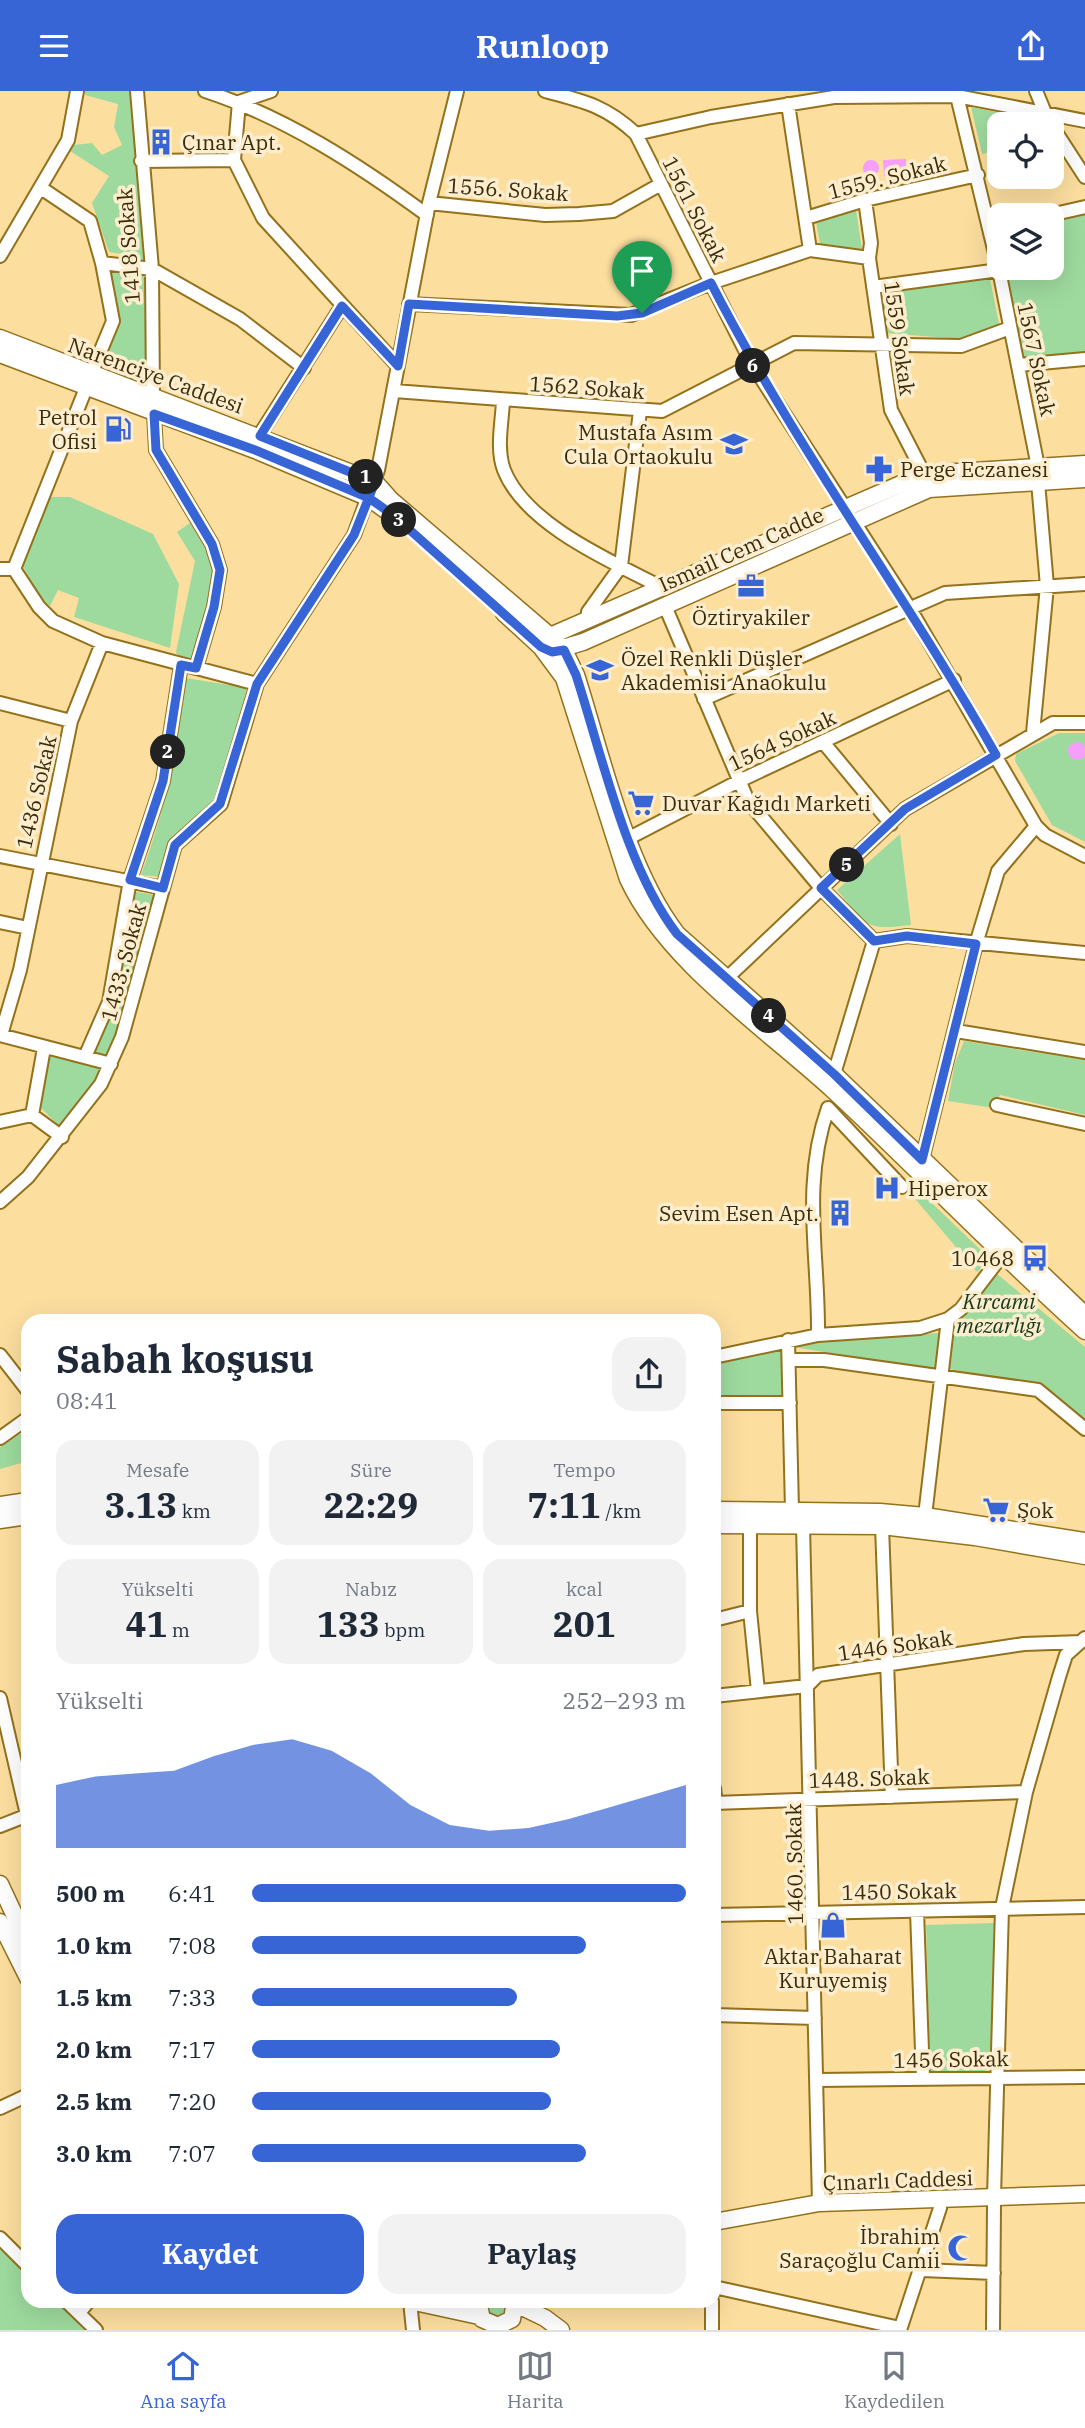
<!DOCTYPE html>
<html lang="tr">
<head>
<meta charset="utf-8">
<style>
	body { margin:0; font-family:"IBM Plex Serif",serif; background:#f2f2f3; color:#1f2937; height:100vh; display:flex; flex-direction:column; font-size:26px; white-space:nowrap }
	* { box-sizing:border-box; margin:0 }
	p { font-size:23px; color:#747a83 }
	.icon { flex:none; width:38px; height:38px; fill:none; stroke:currentColor; stroke-width:2; stroke-linecap:round; stroke-linejoin:round }
	.map { position:relative; flex:1; overflow:hidden }
	.details { position:absolute; left:21px; top:1223px; width:700px; height:994px; display:flex; flex-direction:column; background:#fff; border-radius:21px; box-shadow:0 7px 28px #0002 }
	.details>* { flex:none }
	.controls { position:absolute; left:987px; top:21px; display:grid; gap:14px }
	.controls a { display:grid; place-items:center; width:77px; height:77px; border-radius:14px; background:#fff; box-shadow:0 7px 28px #0002; font-size:35px }
	.pin { position:absolute; display:grid; place-items:center; width:60px; height:60px; color:#fff; margin:-72px -30px; border-radius:50% 50% 50% 0; rotate:-45deg; box-shadow:0 0 7px #0007 }
	.pin .icon { rotate:45deg }
	.km { position:absolute; width:35px; height:35px; margin:-18px; border-radius:50%; background:#222; color:#fff; font-size:19px; line-height:35px; text-align:center }
	.round { display:grid; place-items:center; flex:none; width:74px; height:74px; border-radius:21px; background:#f2f2f3 }
	.head { display:flex; align-items:center; justify-content:space-between; height:119px; padding:0 35px }
	h1 { font-size:38px; font-weight:700; line-height:52px }
	.stats { display:grid; grid-template-columns:repeat(3,1fr); gap:10px; height:119px; padding:7px 35px }
	.stats div { display:grid; align-content:center; border-radius:18px; background:#f2f2f3; text-align:center }
	.stats b { font-size:35px; font-weight:700 }
	.stats small { font-size:19px; font-weight:400 }
	.stats p { font-size:19px }
	.chart { height:196px; padding:14px 35px }
	.chart p { display:flex; justify-content:space-between }
	.chart svg { width:100%; height:126px; margin-top:7px; fill:#3865d6; opacity:.7 }
	.action { display:flex; gap:14px; margin-top:auto; padding:14px 35px }
	.action a { flex:1; height:80px; border-radius:21px; background:#3865d6; color:#fff; font-size:28px; font-weight:700; line-height:80px; text-align:center }
	.action a+a { background:#f2f2f3; color:#1f2937 }
	ul { padding:0 35px; list-style:none; font-size:23px }
	li { display:grid; grid-template-columns:112px 84px 1fr; align-items:center; height:52px }
	li i { height:18px; border-radius:9px; background:#3865d6 }
	header { display:flex; justify-content:space-between; align-items:center; height:91px; padding:0 35px; background:#3865d6; color:#fff; font-size:32px; font-weight:700 }
	.menu { display:flex; justify-content:space-around; align-items:center; height:98px; border-top:2px solid #e0e1e3; background:#fff; font-size:19px; color:#747a83 }
	.menu a { display:grid; justify-items:center; gap:4px }
	.menu .active { color:#3865d6 }
	.map>svg:first-child { display:block }
	.green { fill:#9eda9e }
	.water { fill:#f59efb }
	.lines { fill:none; stroke-linecap:round; stroke-linejoin:round }
	.minor-casing { stroke:#94711b; stroke-width:16 }
	.major-casing { stroke:#94711b; stroke-width:19 }
	.minor { stroke:#fff; stroke-width:12 }
	.major { stroke:#fff; stroke-width:16 }
	.route-casing { stroke:#fff; stroke-width:14 }
	.route { stroke:#3865d6; stroke-width:9 }
	.labels { text-anchor:middle; dominant-baseline:central; stroke-width:7; stroke-linejoin:round; paint-order:stroke }
	.poi-label { font-size:21px; fill:#3b2c09; stroke:#fcedcf; text-anchor:start }
	.street-label { font-size:21px; fill:#3b2c09; stroke:#fcedcf }
	.park-label { font-size:21px; font-style:italic; fill:#133916; stroke:#fcedcf }
</style>
</head>
<body>
<header><svg class="icon" aria-label="menu" viewBox="0 0 24 24"><path d="M4 6h16M4 12h16M4 18h16"/></svg>Runloop<svg class="icon" aria-label="share" viewBox="0 0 24 24"><path d="M12 15V3M7 8l5-5 5 5M5 13v7h14v-7"/></svg></header>
<div class="map">
<svg width="1085" height="2239" viewBox="0 0 1085 2239">
	<rect width="100%" height="100%" fill="#fcde9f"/>
	<path class="green" d="M85 0H129L146 171 135 165 109 161 92 112 109 85 70 60 74 54 92 52 102 64 122 54 114 36 118 13 85 4Z
		M971 16 1025 27 1031 33H999V60L982 63Z
		M856 119 862 158 858 161 820 153 816 131Z
		M1085 120V262L1023 269 1006 177H1052V128Z
		M111 181 148 185 146 293 112 281 116 269 106 264 120 229Z
		M990 188 999 233 960 248 886 242 882 209 887 201Z
		M49 406H70L153 443 179 493 170 557 74 526 79 507 58 499 50 515 39 505 21 472Z
		M190 432 213 467 217 489 190 568 179 567 176 561 195 470 177 441Z
		M186 587 247 597 222 699 197 728 163 786 141 784C167 713 176 660 186 587Z
		M1059 642H1085V751L1052 734 1015 670 1016 663Z
		M900 743 911 834C863 840 867 834 837 799Z
		M136 801 155 804 112 962 102 964 95 960C118 908 127 857 136 801Z
		M964 950 1085 969V1024L1000 1004 994 1017 948 1010 955 972Z
		M50 965 104 977 63 1035 57 1033 40 1016Z
		M910 1091 990 1168 977 1181 905 1096Z
		M996 1182 1085 1256V1330L1042 1293 949 1278C951 1233 967 1214 996 1182Z
		M939 1242 936 1279 799 1257V1251Z
		M783 1254V1305H714V1270Z
		M28 1338V1370L0 1378V1356Z
		M994 1832 991 1976 983 1981 930 1982 926 1834Z
		M0 2156 28 2183V2210H57L87 2239H0Z
		M488 2217a9 9 0 1 1 18 0a9 9 0 1 1-18 0Z"/>
	<path class="water" d="M906 68V84L884 85 883 69Z
		M863 77a8 8 0 1 1 16 0a8 8 0 1 1-16 0Z
		M1068 660a9 9 0 1 1 18 0a9 9 0 1 1-18 0Z"/>
	<g class="lines">
		<g class="minor-casing">
			<path id="minor" d="M137 0 152 178 153 307
				M205 0C285 26 359 74 427 124
				M545 0C584 10 606 15 636 43L752 273 909 516 1036 735 1045 744 1085 765
				M1036 0 1048 29
				M957 5 999 179 1038 376
				M239 11 234 69 263 127 398 275
				M239 11 271 0
				M788 13 810 159
				M1052 35 1085 86
				M636 43 711 26 834 6 957 5 1085 30
				M141 70 234 69
				M41 97 90 130 102 172 113 230 91 283
				M865 109 871 152 869 167 891 319 924 383
				M429 112 545 124 579 123 613 120 661 93
				M1050 124 1085 116
				M806 127 865 109 978 84
				M0 165 68 49 77 0
				M102 172 152 178 240 228 304 277
				M873 196 999 179
				M409 213 631 224 711 192 810 159 869 167
				M1019 274 1085 268
				M394 300 662 320 794 252 961 255 1010 237
				M503 310C502 332 496 358 504 379 526 435 615 472 665 498
				M154 323 156 359 212 453 220 479 214 516 196 577
				M259 345 342 215
				M0 478H14L39 516 53 530 102 552 257 593
				M14 478 86 297
				M665 515 748 710 821 797 874 850
				M587 530 588 521 621 475 640 320
				M704 608 945 502 1085 493
				M0 612 71 630
				M1033 642 1047 495 1038 391
				M823 651 891 733
				M629 747 739 690 954 589
				M0 765 163 797
				M0 831 28 837
				M874 850 907 845 1085 862
				M727 887 905 718 1053 632H1085
				M956 940 1085 961
				M0 944 111 973
				M1 944 20 879 71 630 102 552
				M85 966 109 911 130 789 163 690 181 574
				M834 983 874 850
				M997 1014 1085 1033
				M32 1024 44 957
				M0 1031 32 1024 62 1046
				M922 1069 976 853 998 780 1036 735
				M0 1111 28 1086 101 993 122 946 175 754 221 713 257 593 354 444 378 379 429 112 457 0
				M818 1244C819 1165 801 1094 828 1017L902 1096
				M788 1249 792 1419
				M0 1264 28 1300
				M714 1266 818 1244 920 1237 948 1228 961 1218 1003 1163
				M789 1269H824L1038 1299 1085 1338
				M714 1312H790
				M0 1347 28 1327
				M925 1425 948 1228
				M750 1434V1520L758 1600
				M803 1434 819 2112
				M882 1435 892 1706
				M714 1529 750 1520
				M714 1605 807 1595 818 1584 1024 1553 1081 1551
				M0 1607 27 1724
				M714 1697 716 1712
				M714 1712 1026 1701
				M0 1735 28 1724
				M917 1820 923 1988
				M714 1824 1085 1816
				M714 1924 815 1927
				M817 1989 1085 1986
				M0 2017 28 2004
				M994 2106 1002 1817 1026 1701 1059 1586 1066 1564 1085 1547
				M0 2147 28 2175
				M922 2179 994 2182
				M714 2196 900 2237
				M66 2210 96 2239
				M410 2210 413 2239
				M712 2210V2239
				M79 2222 89 2210
				M900 2239 940 2117
				M993 2239 994 2115"/>
		</g>
		<g class="major-casing">
			<path id="major" d="M0 247 375 391 391 409 550 545 564 559 576 584C602 665 626 777 677 843L834 983 1085 1224
				M0 263 255 359 369 407 398 428
				M504 522 541 556 564 587 628 788C666 870 765 937 833 999 918 1078 998 1162 1085 1240
				M550 545 924 383 1085 373
				M553 560 583 551 929 398 1085 388
				M0 1414 28 1410
				M714 1419 880 1421 925 1425 1085 1450
				M0 1429 28 1425
				M714 1434 882 1435 975 1446 1085 1465
				M0 1793 28 1853
				M0 1831 28 1887
				M714 2131 819 2112 1085 2103
				M410 2210 479 2225
				M478 2210 482 2228 498 2235 512 2228 515 2210
				M516 2213 545 2227 561 2239"/>
		</g>
		<use href="#minor" class="minor"/>
		<use href="#major" class="major"/>
	</g>
	<g class="lines">
		<g class="route-casing">
			<path id="route" d="M642 222 617 225 409 213 398 275 342 215 260 345 375 391 354 444 257 593 220 713 175 754 163 797 130 789 163 690 181 574 196 577 214 516 220 479 212 453 156 359 154 323 255 359 369 407 393 424 541 556 552 561 564 559 576 584C602 664 626 777 677 843L834 983 922 1069 976 853 907 845 874 850 821 797 905 718 996 664C906 504 795 356 711 192L642 222"/>
		</g>
		<use href="#route" class="route"/>
	</g>
	<defs>
		<g id="building-bare" transform="scale(2.1)"><path d="M-4-6H4V6H1V3H-1V6H-4ZM-2.5-4.3h1.7v1.8h-1.7ZM.8-4.3h1.7v1.8H.8ZM-2.5-1h1.7V.8h-1.7ZM.8-1h1.7V.8H.8Z" fill="#3865d6" stroke="#fcedcf" stroke-width="2.5" paint-order="stroke"/></g>
		<g id="fuel-bare" transform="scale(2.1)"><path d="M-5.5-6h7V0h2V4h1.3V-2.5L3-4.5l.8-.8L6-3V5H2.5V1h-1V6h-7ZM-4.2-4.7v3.2H.2V-4.7Z" fill="#3865d6" stroke="#fcedcf" stroke-width="2.5" paint-order="stroke"/></g>
		<g id="school-bare" transform="scale(2.1)"><path d="M0-5L7-2L0 1L-7-2ZM-4 1L0 2.5L4 1V4Q0 6-4 4Z" fill="#3865d6" stroke="#fcedcf" stroke-width="2.5" paint-order="stroke"/></g>
		<g id="pharmacy-bare" transform="scale(2.1)"><path d="M-2-6h4v4h4v4h-4v4h-4v-4h-4v-4h4Z" fill="#3865d6" stroke="#fcedcf" stroke-width="2.5" paint-order="stroke"/></g>
		<g id="office-bare" transform="scale(2.1)"><path d="M-6-3h4V-5.5h4V-3h4V5H-6ZM-1-4.5V-3h2v-1.5ZM-6 0V1H6V0Z" fill="#3865d6" stroke="#fcedcf" stroke-width="2.5" paint-order="stroke"/></g>
		<g id="supermarket-bare" transform="scale(2.1)"><path d="M-6-5.5h2.5l.6 2H6L4.5 2H-2.5L-4.4-4H-6ZM-1.5 3.2a1.3 1.3 0 1 0 .1 0ZM3 3.2a1.3 1.3 0 1 0 .1 0Z" fill="#3865d6" stroke="#fcedcf" stroke-width="2.5" paint-order="stroke"/></g>
		<g id="hospital-bare" transform="scale(2.1)"><path d="M-5-5h3v3.5h4V-5h3V5h-3V1.5h-4V5h-3Z" fill="#3865d6" stroke="#fcedcf" stroke-width="2.5" paint-order="stroke"/></g>
		<g id="bus-bare" transform="scale(2.1)"><path d="M-5-6H5V4H4V6H2V4H-2V6H-4V4H-5ZM-3.5-4V0h7V-4ZM-3.5 1.2v1.5H-2V1.2ZM2 1.2v1.5H3.5V1.2Z" fill="#3865d6" stroke="#fcedcf" stroke-width="2.5" paint-order="stroke"/></g>
		<g id="shop-bare" transform="scale(2.1)"><path d="M-5-2.5h2.3a2.7 3.5 0 0 1 5.4 0H5L5.5 6h-11ZM-1.5-2.5h3a1.5 2.3 0 0 0-3 0Z" fill="#3865d6" stroke="#fcedcf" stroke-width="2.5" paint-order="stroke"/></g>
		<g id="mosque-bare" transform="scale(2.1)"><path d="M3.5-4.9A6 6 0 1 0 3.5 4.9A5 5 0 1 1 3.5-4.9Z" fill="#3865d6" stroke="#fcedcf" stroke-width="2.5" paint-order="stroke"/></g>
	</defs>
	<g fill-rule="evenodd">
		<use href="#building-bare" x="161" y="51"/>
		<use href="#fuel-bare" x="118" y="338"/>
		<use href="#school-bare" x="734" y="353"/>
		<use href="#pharmacy-bare" x="879" y="378"/>
		<use href="#office-bare" x="751" y="495"/>
		<use href="#school-bare" x="600" y="579"/>
		<use href="#supermarket-bare" x="641" y="712"/>
		<use href="#hospital-bare" x="887" y="1097"/>
		<use href="#building-bare" x="840" y="1122"/>
		<use href="#bus-bare" x="1035" y="1167"/>
		<use href="#supermarket-bare" x="996" y="1419"/>
		<use href="#shop-bare" x="833" y="1834"/>
		<use href="#mosque-bare" x="961" y="2157"/>
	</g>
	<g class="labels">
		<g class="poi-label">
			<text x="182" y="51">Çınar Apt.</text>
			<text x="97" y="326" text-anchor="end">Petrol<tspan x="97" dy="24">Ofisi</tspan></text>
			<text x="713" y="341" text-anchor="end">Mustafa Asım<tspan x="713" dy="24">Cula Ortaokulu</tspan></text>
			<text x="900" y="378">Perge Eczanesi</text>
			<text x="751" y="526" text-anchor="middle">Öztiryakiler</text>
			<text x="621" y="567">Özel Renkli Düşler<tspan x="621" dy="24">Akademisi Anaokulu</tspan></text>
			<text x="662" y="712">Duvar Kağıdı Marketi</text>
			<text x="908" y="1097">Hiperox</text>
			<text x="819" y="1122" text-anchor="end">Sevim Esen Apt.</text>
			<text x="1014" y="1167" text-anchor="end">10468</text>
			<text x="1017" y="1419">Şok</text>
			<text x="833" y="1865" text-anchor="middle">Aktar Baharat<tspan x="833" dy="24">Kuruyemiş</tspan></text>
			<text x="940" y="2145" text-anchor="end">İbrahim<tspan x="940" dy="24">Saraçoğlu Camii</tspan></text>
		</g>
		<g class="street-label">
			<text transform="translate(887 86) rotate(-14)">1559. Sokak</text>
			<text transform="translate(508 98) rotate(4)">1556. Sokak</text>
			<text transform="translate(695 118) rotate(63)">1561 Sokak</text>
			<text transform="translate(128 155) rotate(-94)">1418 Sokak</text>
			<text transform="translate(900 247) rotate(82)">1559 Sokak</text>
			<text transform="translate(1037 268) rotate(78)">1567 Sokak</text>
			<text transform="translate(156 284) rotate(20)">Narenciye Caddesi</text>
			<text transform="translate(587 296) rotate(4)">1562 Sokak</text>
			<text transform="translate(741 458) rotate(-24)">Ismail Cem Cadde</text>
			<text transform="translate(782 649) rotate(-25)">1564 Sokak</text>
			<text transform="translate(36 701) rotate(-77)">1436 Sokak</text>
			<text transform="translate(123 871) rotate(-75)">1433. Sokak</text>
			<text transform="translate(895 1554) rotate(-8)">1446 Sokak</text>
			<text transform="translate(869 1687) rotate(-2)">1448. Sokak</text>
			<text transform="translate(794 1773) rotate(-91)">1460. Sokak</text>
			<text transform="translate(899 1800) rotate(-1)">1450 Sokak</text>
			<text transform="translate(951 1968) rotate(-1)">1456 Sokak</text>
			<text transform="translate(898 2089) rotate(-2)">Çınarlı Caddesi</text>
		</g>
		<g class="park-label">
			<text x="999" y="1210">Kırcami<tspan x="999" dy="24">mezarlığı</tspan></text>
		</g>
	</g>
</svg>
<div class="controls">
<a><svg class="icon" aria-label="locate" viewBox="0 0 24 24"><circle cx="12" cy="12" r="6"/><path d="M12 2v4M12 18v4M2 12h4M18 12h4"/></svg></a>
<a><svg class="icon" aria-label="layers" viewBox="0 0 24 24"><path d="M12 4l9 5-9 5-9-5zM3 14l9 5 9-5"/></svg></a>
</div>
<div class="pin" style="left:642px;top:222px;background:#1e9e55"><svg class="icon" aria-label="arrive" viewBox="0 0 24 24"><path d="M6 21V4h12l-3 4 3 4H6"/></svg></div>
<b class="km" style="left:366px;top:386px">1</b>
<b class="km" style="left:168px;top:661px">2</b>
<b class="km" style="left:399px;top:429px">3</b>
<b class="km" style="left:769px;top:925px">4</b>
<b class="km" style="left:847px;top:774px">5</b>
<b class="km" style="left:753px;top:275px">6</b>
<section class="details">
<div class="head"><div><h1>Sabah koşusu</h1><p>08:41</p></div><a class="round"><svg class="icon" aria-label="share" viewBox="0 0 24 24"><path d="M12 15V3M7 8l5-5 5 5M5 13v7h14v-7"/></svg></a></div>
<div class="stats">
<div><p>Mesafe</p><b>3.13<small> km</small></b></div>
<div><p>Süre</p><b>22:29</b></div>
<div><p>Tempo</p><b>7:11<small> /km</small></b></div>
</div>
<div class="stats">
<div><p>Yükselti</p><b>41<small> m</small></b></div>
<div><p>Nabız</p><b>133<small> bpm</small></b></div>
<div><p>kcal</p><b>201</b></div>
</div>
<div class="chart"><p><span>Yükselti</span>252–293 m</p>
<svg viewBox="0 0 160 44" preserveAspectRatio="none"><path d="M0 44V22L10 19L20 18L30 17L40 12L50 8L60 6L70 10L80 18L90 29L100 36L110 38L120 37L130 34L140 30L150 26L160 22V44z"/></svg>
</div>
<ul>
<li><b>500 m</b>6:41<i style="width:100%"></i></li>
<li><b>1.0 km</b>7:08<i style="width:77%"></i></li>
<li><b>1.5 km</b>7:33<i style="width:61%"></i></li>
<li><b>2.0 km</b>7:17<i style="width:71%"></i></li>
<li><b>2.5 km</b>7:20<i style="width:69%"></i></li>
<li><b>3.0 km</b>7:07<i style="width:77%"></i></li>
</ul>
<div class="action"><a>Kaydet</a><a>Paylaş</a></div>
</section>
</div>
<nav class="menu">
<a class="active"><svg class="icon" aria-label="home" viewBox="0 0 24 24"><path d="M3 11l9-7 9 7M6 9v11h12V9"/></svg>Ana sayfa</a>
<a><svg class="icon" aria-label="map" viewBox="0 0 24 24"><path d="M3 6l6-2 6 2 6-2v14l-6 2-6-2-6 2zM9 4v14M15 6v14"/></svg>Harita</a>
<a><svg class="icon" aria-label="saved" viewBox="0 0 24 24"><path d="M7 4h10v16l-5-4-5 4z"/></svg>Kaydedilen</a>
</nav>
</body>
</html>
